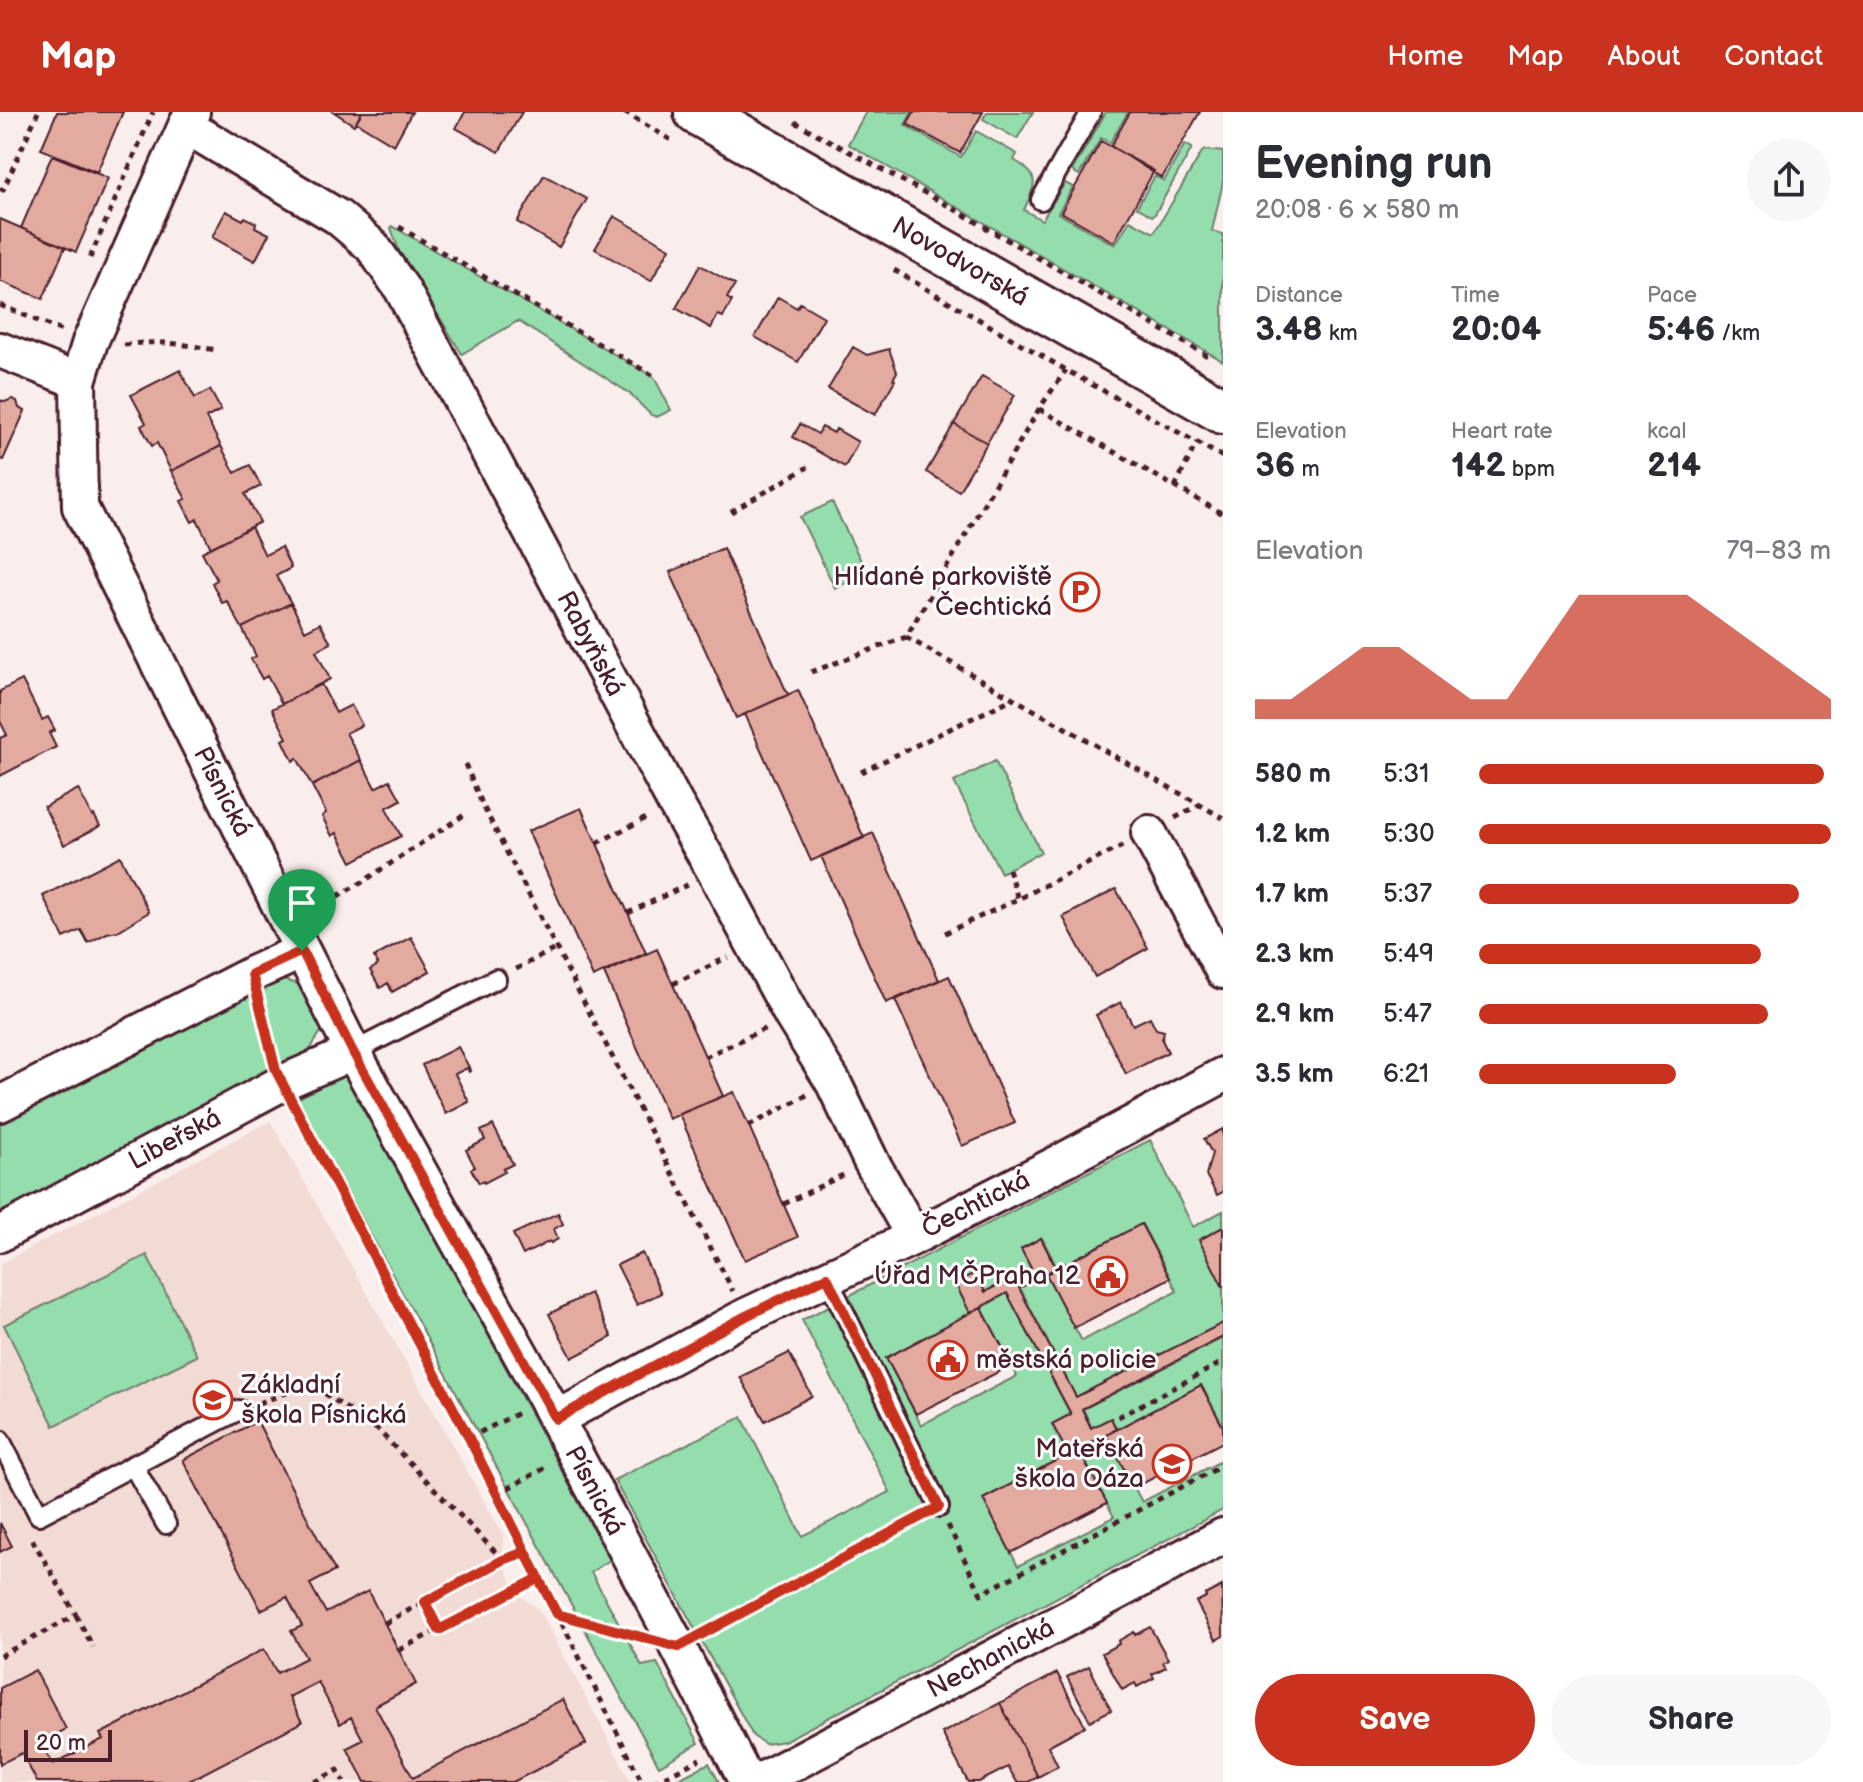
<!DOCTYPE html>
<html lang="en">
<head>
<meta charset="utf-8">
<style>
	body { margin:0; font-family:"Balsamiq Sans",sans-serif; background:#f7f7f7; color:#2b2b33; height:100vh; display:flex; flex-direction:column; font-size:30px; white-space:nowrap }
	* { box-sizing:border-box; margin:0 }
	p { font-size:26px; color:#7c7c81 }
	.icon { flex:none; width:44px; height:44px; fill:none; stroke:currentColor; stroke-width:2; stroke-linecap:round; stroke-linejoin:round }
	.map { position:relative; flex:1; overflow:hidden }
	.panel { display:flex; flex-direction:column; background:#fff; width:640px }
	.panel>* { flex:none }
	.scale { position:absolute; left:24px; bottom:20px; width:88px; box-sizing:border-box; padding-left:8px; border:4px solid #4a1f2b; border-top:0; font-size:22px; line-height:28px; white-space:nowrap; color:#4a1f2b; -webkit-text-stroke:6px #fff; paint-order:stroke }
	.pin { position:absolute; display:grid; place-items:center; width:68px; height:68px; color:#fff; margin:-82px -34px; border-radius:50% 50% 50% 0; rotate:-45deg; box-shadow:0 0 8px #0007 }
	.pin .icon { rotate:45deg }
	.round { display:grid; place-items:center; flex:none; width:84px; height:84px; border-radius:42px; background:#f7f7f7 }
	.overview { display:flex; align-items:center; justify-content:space-between; height:136px; padding:0 32px }
	h1 { font-size:44px; font-weight:600; line-height:60px }
	.stats { display:grid; grid-template-columns:repeat(3,1fr); gap:12px; height:136px; padding:8px 32px }
	.stats div { display:grid; align-content:center }
	.stats b { font-size:34px; font-weight:600 }
	.stats small { font-size:22px; font-weight:400 }
	.stats p { font-size:22px }
	.chart { height:224px; padding:16px 32px }
	.chart p { display:flex; justify-content:space-between }
	.chart svg { width:100%; height:144px; margin-top:8px; fill:#c8321e; opacity:.7 }
	.cta { display:flex; gap:16px; margin-top:auto; padding:16px 32px }
	.cta a { flex:1; height:92px; border-radius:48px; background:#c8321e; color:#fff; font-size:32px; font-weight:600; line-height:92px; text-align:center }
	.cta a+a { background:#f7f7f7; color:#2b2b33 }
	ul { padding:0 32px; list-style:none; font-size:26px }
	li { display:grid; grid-template-columns:128px 96px 1fr; align-items:center; height:60px }
	li i { height:20px; border-radius:10px; background:#c8321e }
	header { display:flex; align-items:center; gap:48px; box-sizing:border-box; height:112px; padding:0 40px; background:#c8321e; color:#fff }
	header strong { font-size:38px }
	nav { display:flex; gap:44px; margin-inline-start:auto; font-size:28px }
	main { display:flex; flex:1; min-height:0 }
	.map>svg:first-child { display:block }
	.built { fill:#f2dad5 }
	.green { fill:#94ddad; stroke:#6f7e6c; stroke-width:2 }
	.building { fill:#e3aaa0; stroke:#4a1f2b; stroke-width:2 }
	.lines { fill:none; stroke-linecap:round; stroke-linejoin:round }
	.lane-casing { stroke:#4a1f2b; stroke-width:24 }
	.street-casing { stroke:#4a1f2b; stroke-width:40 }
	.secondary-casing { stroke:#4a1f2b; stroke-width:50 }
	.path { stroke:#4a1f2b; stroke-width:5; stroke-dasharray:6 6; stroke-linecap:butt }
	.lane { stroke:#fff; stroke-width:18 }
	.street { stroke:#fff; stroke-width:34 }
	.secondary { stroke:#fff; stroke-width:44 }
	.route-casing { stroke:#fff; stroke-width:16 }
	.route { stroke:#c8321e; stroke-width:10 }
	.labels { text-anchor:middle; dominant-baseline:central; stroke-width:6; stroke-linejoin:round; paint-order:stroke }
	.street-label { font-size:26px; fill:#4a1f2b; stroke:#fff }
	.poi-label { font-size:26px; fill:#4a1f2b; stroke:#fff; text-anchor:end }
</style>
</head>
<body>
<header>
<strong>Map</strong>
<nav><a>Home</a><a>Map</a><a>About</a><a>Contact</a></nav>
</header>
<main>
<div class="map">
<svg width="1223" height="1670" viewBox="0 0 1223 1670">
	<rect width="100%" height="100%" fill="#f9eeec"/>
	<filter id="ink" filterUnits="userSpaceOnUse"><feTurbulence type="fractalNoise" baseFrequency=".0125" numOctaves="2"/><feDisplacementMap in="SourceGraphic" scale="16" xChannelSelector="R" yChannelSelector="G"/><feConvolveMatrix kernelMatrix="1 2 1 2 8 2 1 2 1" color-interpolation-filters="sRGB"/></filter>
	<g filter="url(#ink)">
		<path class="built" d="M270 1009 503 1423V1448L515 1480 540 1499 631 1670H0V1152Z"/>
		<path class="green" d="M866 0H912L905 13 961 45 976 19 1017 42 1014 48C1042 64 1035 73 1024 98L1042 108 1065 71 1073 75 1058 101 1115 133 1130 108 1154 121 1202 40 1205 38 1223 40V70L1212 119 1223 122V249L848 32Z
			M987 0H1033L1017 27 983 7Z
			M1106 0H1128L1110 31 1101 26 1079 63 1072 59Z
			M1185 32 1192 36 1155 102 1152 104 1137 95 1155 64 1164 69Z
			M392 114 654 265 671 298 657 305 651 303 629 281 518 209 462 242 399 139 391 116Z
			M832 390 867 461 835 476 800 405Z
			M995 649 1041 740 1001 761 954 670Z
			M283 868 305 874 323 916 308 941 0 1103V1007L263 874Z
			M346 961 610 1448 591 1460 642 1554 657 1551 699 1631 659 1654 297 987Z
			M1150 1028 1193 1115 1223 1099V1211L1076 1285 1020 1176 1046 1162 1082 1229 1177 1179 1142 1112 1057 1156 1042 1126 1021 1137 1031 1156 985 1180 975 1161 955 1172 971 1201 886 1246 921 1313 1017 1264 982 1196 1007 1181 1071 1303 1053 1313 1068 1342 983 1387 1018 1454 1114 1405 1079 1337 1106 1323 1142 1390 1223 1348V1398L784 1629 765 1632 753 1624 614 1368 742 1305 802 1424 890 1380 802 1208Z
			M147 1143 197 1244 54 1314 4 1213Z
			M1223 1226V1314L1201 1273 1117 1317 1111 1306 1092 1316 1083 1297Z
			M709 1651 719 1670H673Z"/>
		<path class="building" d="M57 0H123L97 60 41 37Z
			M334 0H362L354 13Z
			M362 0H412L394 33 356 10Z
			M465 0H522L499 40 456 16Z
			M914 0H983L960 41 907 12Z
			M1130 0H1200L1162 66 1111 34Z
			M1101 29 1154 59 1114 130 1061 100Z
			M52 43 108 66 76 140 21 116Z
			M544 63 587 87 559 135 517 110Z
			M226 99 243 108 245 105 256 111 255 115 269 122 255 149 212 125Z
			M614 104 670 136 651 169 595 137Z
			M0 107 65 135 43 187 0 169Z
			M700 153 735 173 727 186 732 189 723 205 718 203 711 216 676 196Z
			M778 185 797 196 800 191 824 205 798 250 755 225Z
			M853 235 867 243 889 237 897 260 893 267 895 268 875 303 828 277Z
			M180 258 195 286 210 278 221 298 206 306 221 334 171 359 157 331 152 334 141 314 146 311 131 283Z
			M982 264 1015 283 987 331 954 312Z
			M12 287 17 289 19 296 25 299 3 348 0 347V288L5 290Z
			M800 312 818 322 822 315 834 321 836 317 858 330 845 355 793 325Z
			M954 312 987 331 959 379 926 360Z
			M221 334 235 361 250 353 261 374 245 382 260 410 211 436 197 407 192 410 181 389 186 387 171 359Z
			M251 415 265 443 281 435 291 456 276 464 291 491 242 516 227 489 222 491 212 471 217 468 202 440Z
			M723 436 788 583 736 606 670 460Z
			M291 491 305 519 320 511 331 531 316 539 330 567 282 592 267 564 262 567 251 547 256 544 242 516Z
			M22 568 42 608 48 605 55 618 49 621 56 635 0 664V626L7 623 0 609V579Z
			M321 572 336 601 351 593 362 613 346 621 361 648 312 674 297 646 293 649 283 628 287 626 272 597Z
			M798 578 864 726 811 749 745 602Z
			M361 648 375 676 390 668 401 688 386 696 401 724 352 750 337 721 332 724 322 704 326 701 312 674Z
			M78 677 92 704 94 703 100 714 64 733 44 695Z
			M581 696 646 841 593 865 528 719Z
			M873 721 939 868 886 891 821 744Z
			M120 744 149 800 118 819 107 821 88 831 81 818 64 826 43 784Z
			M1116 777 1148 836 1095 865 1063 805Z
			M411 825 430 859 392 880 388 871 380 876 370 858 378 853 374 845Z
			M657 837 723 984 669 1007 604 861Z
			M949 864 1015 1011 962 1034 895 888Z
			M1121 890 1133 913 1150 905 1156 917 1164 919 1162 928 1168 940 1126 962 1096 903Z
			M458 935 471 959 469 960 467 956 455 962 469 990 446 1002 422 953Z
			M734 980 798 1125 745 1148 679 1002Z
			M493 1013 513 1052 503 1057 505 1060 484 1071 483 1069 479 1071 471 1057 475 1055 466 1038 485 1028 481 1019Z
			M1223 1017V1080L1217 1083 1206 1063 1212 1041 1204 1027Z
			M558 1101 563 1112 554 1117 558 1127 551 1131 550 1129 523 1143 513 1122Z
			M1141 1112 1170 1166 1074 1216 1046 1162Z
			M1223 1115V1175L1199 1128Z
			M1041 1126 1056 1156 1019 1176 1076 1285 1223 1211V1225L1082 1297 1091 1316 1111 1306 1116 1317 1068 1342 1052 1312 1071 1302 1007 1181 970 1201 955 1171 975 1161 985 1180 1031 1156 1021 1137Z
			M642 1141 661 1181 637 1193 617 1153Z
			M590 1181 612 1225 572 1246 549 1202Z
			M981 1195 1012 1253 916 1302 886 1246Z
			M789 1241 812 1284 765 1309 740 1265Z
			M1201 1273 1223 1315V1330L1134 1376 1106 1323Z
			M257 1309 335 1459 310 1472 326 1501 368 1479 416 1572 375 1594 413 1666 563 1587 586 1632 513 1670H365L347 1636 363 1628 351 1605 340 1612 318 1570 289 1585 302 1610 187 1670H37L22 1641 0 1652V1576L35 1558 66 1617 41 1631 53 1652 103 1627 100 1622 264 1537 277 1561 306 1546 291 1519 302 1514 287 1485 261 1498 183 1348Z
			M1078 1337 1107 1391 1011 1441 983 1387Z
			M0 1411 12 1434 0 1440Z
			M1222 1474 1223 1524 1216 1528 1196 1490 1206 1485 1205 1483Z
			M1150 1515 1168 1547 1163 1550 1166 1555 1152 1562 1154 1566 1137 1575 1135 1571 1122 1578 1102 1541 1119 1532 1118 1529 1134 1520 1135 1523Z
			M1089 1554 1111 1598 1090 1609 1067 1565Z
			M1057 1561 1085 1614 1048 1634 1058 1654 1038 1665 1000 1591Z
			M1000 1591 1038 1665 1028 1670H1017L1008 1655 979 1670H968L942 1621Z"/>
		<g class="lines">
			<g class="lane-casing">
				<path id="lane" d="M1041 88 1091 0
					M353 940 496 867
					M827 1165 939 1395
					M0 1328 39 1403 239 1298
					M133 1353 166 1412"/>
			</g>
			<g class="street-casing">
				<path id="street" d="M192 0 90 230 78 269 80 395 353 940 545 1286 678 1535 747 1670
					M186 14 338 105 372 134 402 177 675 691 715 760 792 904 833 970 871 1049 914 1125
					M0 238 78 269
					M1149 721 1223 859
					M0 992 252 862 302 839
					M0 1122 282 971 353 940
					M556 1307 746 1204 914 1125 1064 1048 1223 963
					M758 1670 1223 1424"/>
			</g>
			<g class="secondary-casing">
				<path id="secondary" d="M697 0 1223 299"/>
			</g>
			<path class="path" d="M624 0 671 28
				M795 10 947 93 1211 246
				M0 76 3 78 38 0
				M399 115 657 266
				M90 146 153 0
				M894 158 1066 258 1223 345
				M0 193 62 219
				M124 233C157 228 183 232 216 238
				M1039 297 1223 402
				M1175 375 1197 330
				M731 400 808 355
				M906 525 1223 706
				M811 560 906 525 1039 297 1066 258
				M465 652 483 694 733 1179
				M861 660 1014 586
				M1175 706 1199 693
				M597 731 650 704
				M1008 757 1018 787
				M316 796 361 771 464 703
				M628 801 689 772
				M945 821 1018 787 1124 733
				M516 857 557 836
				M673 872 728 845
				M259 890 272 942
				M705 945 766 916
				M297 999 469 1326 642 1670
				M749 1014 807 983
				M784 1092 845 1062
				M259 1291 311 1272 378 1318 503 1448
				M1118 1305 1221 1251 1223 1254
				M469 1326 518 1301
				M497 1382 549 1354
				M948 1413 981 1482 1223 1353
				M425 1491 439 1518
				M557 1502 638 1524
				M76 1503 93 1535
				M385 1511 503 1448 525 1440
				M703 1521 920 1405
				M399 1538 539 1466
				M0 1544 76 1503 32 1427 33 1423
				M314 1670 338 1658 344 1670
				M654 1670 700 1647"/>
			<use href="#lane" class="lane"/>
			<use href="#street" class="street"/>
			<use href="#secondary" class="secondary"/>
		</g>
	</g>
	<g class="lines" filter="url(#ink)">
		<g class="route-casing">
			<path id="route" d="M302 839 252 862 276 959 469 1326 539 1466 439 1518 425 1490 503 1448 525 1440 557 1502 678 1535 939 1395 827 1165 746 1204 556 1307 353 940 302 839"/>
		</g>
		<use href="#route" class="route"/>
	</g>
	<defs>
		<g id="parking-ring" transform="scale(2)"><circle r="9.5" fill="#fff" stroke="#c8321e" stroke-width="1.5"/><path d="M-3.5-5.5H1a3.5 3.5 0 0 1 0 7H-1V5.5H-3.5ZM-1-3.4V-.6H.8a1.4 1.4 0 0 0 0-2.8Z" fill="#c8321e"/></g>
		<g id="civic-ring" transform="scale(2)"><circle r="9.5" fill="#fff" stroke="#c8321e" stroke-width="1.5"/><path d="M-.6-6.5H3V-4.5H.6V-3L4-1V1h2V6H-6V1h2V-1L-.6-3ZM-1.2 2.5V6h2.4V2.5Z" fill="#c8321e"/></g>
		<g id="school-ring" transform="scale(2)"><circle r="9.5" fill="#fff" stroke="#c8321e" stroke-width="1.5"/><path d="M0-5L7-2L0 1L-7-2ZM-4 1L0 2.5L4 1V4Q0 6-4 4Z" fill="#c8321e"/></g>
	</defs>
	<g fill-rule="evenodd">
		<use href="#parking-ring" x="1080" y="480"/>
		<use href="#civic-ring" x="1108" y="1164"/>
		<use href="#civic-ring" x="948" y="1248"/>
		<use href="#school-ring" x="213" y="1288"/>
		<use href="#school-ring" x="1172" y="1352"/>
	</g>
	<g class="labels">
		<g class="street-label">
			<text transform="translate(960 150) rotate(30)">Novodvorská</text>
			<text transform="translate(590 532) rotate(62)">Rabyňská</text>
			<text transform="translate(222 680) rotate(63)">Písnická</text>
			<text transform="translate(175 1028) rotate(-28)">Libeřská</text>
			<text transform="translate(976 1093) rotate(-27)">Čechtická</text>
			<text transform="translate(594 1379) rotate(62)">Písnická</text>
			<text transform="translate(991 1547) rotate(-28)">Nechanická</text>
		</g>
		<g class="poi-label">
			<text x="1052" y="465">Hlídané parkoviště<tspan x="1052" dy="30">Čechtická</tspan></text>
			<text x="1080" y="1164">Úřad MČPraha 12</text>
			<text x="976" y="1248" text-anchor="start">městská policie</text>
			<text x="241" y="1273" text-anchor="start">Základní<tspan x="241" dy="30">škola Písnická</tspan></text>
			<text x="1144" y="1337">Mateřská<tspan x="1144" dy="30">škola Oáza</tspan></text>
		</g>
	</g>
</svg>
<div class="scale">20 m</div>
<div class="pin" style="left:302px;top:839px;background:#1e9e55"><svg class="icon" aria-label="arrive" viewBox="0 0 24 24"><path d="M6 21V4h12l-3 4 3 4H6"/></svg></div>
</div>
<section class="panel">
<div class="overview"><div><h1>Evening run</h1><p>20:08 · 6 × 580 m</p></div><a class="round"><svg class="icon" aria-label="share" viewBox="0 0 24 24"><path d="M12 15V3M7 8l5-5 5 5M5 13v7h14v-7"/></svg></a></div>
<div class="stats">
<div><p>Distance</p><b>3.48<small> km</small></b></div>
<div><p>Time</p><b>20:04</b></div>
<div><p>Pace</p><b>5:46<small> /km</small></b></div>
</div>
<div class="stats">
<div><p>Elevation</p><b>36<small> m</small></b></div>
<div><p>Heart rate</p><b>142<small> bpm</small></b></div>
<div><p>kcal</p><b>214</b></div>
</div>
<div class="chart"><p><span>Elevation</span>79–83 m</p>
<svg viewBox="0 0 160 44" preserveAspectRatio="none"><path d="M0 44V38L10 38L20 30L30 22L40 22L50 30L60 38L70 38L80 22L90 6L100 6L110 6L120 6L130 14L140 22L150 30L160 38V44z"/></svg>
</div>
<ul>
<li><b>580 m</b>5:31<i style="width:98%"></i></li>
<li><b>1.2 km</b>5:30<i style="width:100%"></i></li>
<li><b>1.7 km</b>5:37<i style="width:91%"></i></li>
<li><b>2.3 km</b>5:49<i style="width:80%"></i></li>
<li><b>2.9 km</b>5:47<i style="width:82%"></i></li>
<li><b>3.5 km</b>6:21<i style="width:56%"></i></li>
</ul>
<div class="cta"><a>Save</a><a>Share</a></div>
</section>
</main>
</body>
</html>
